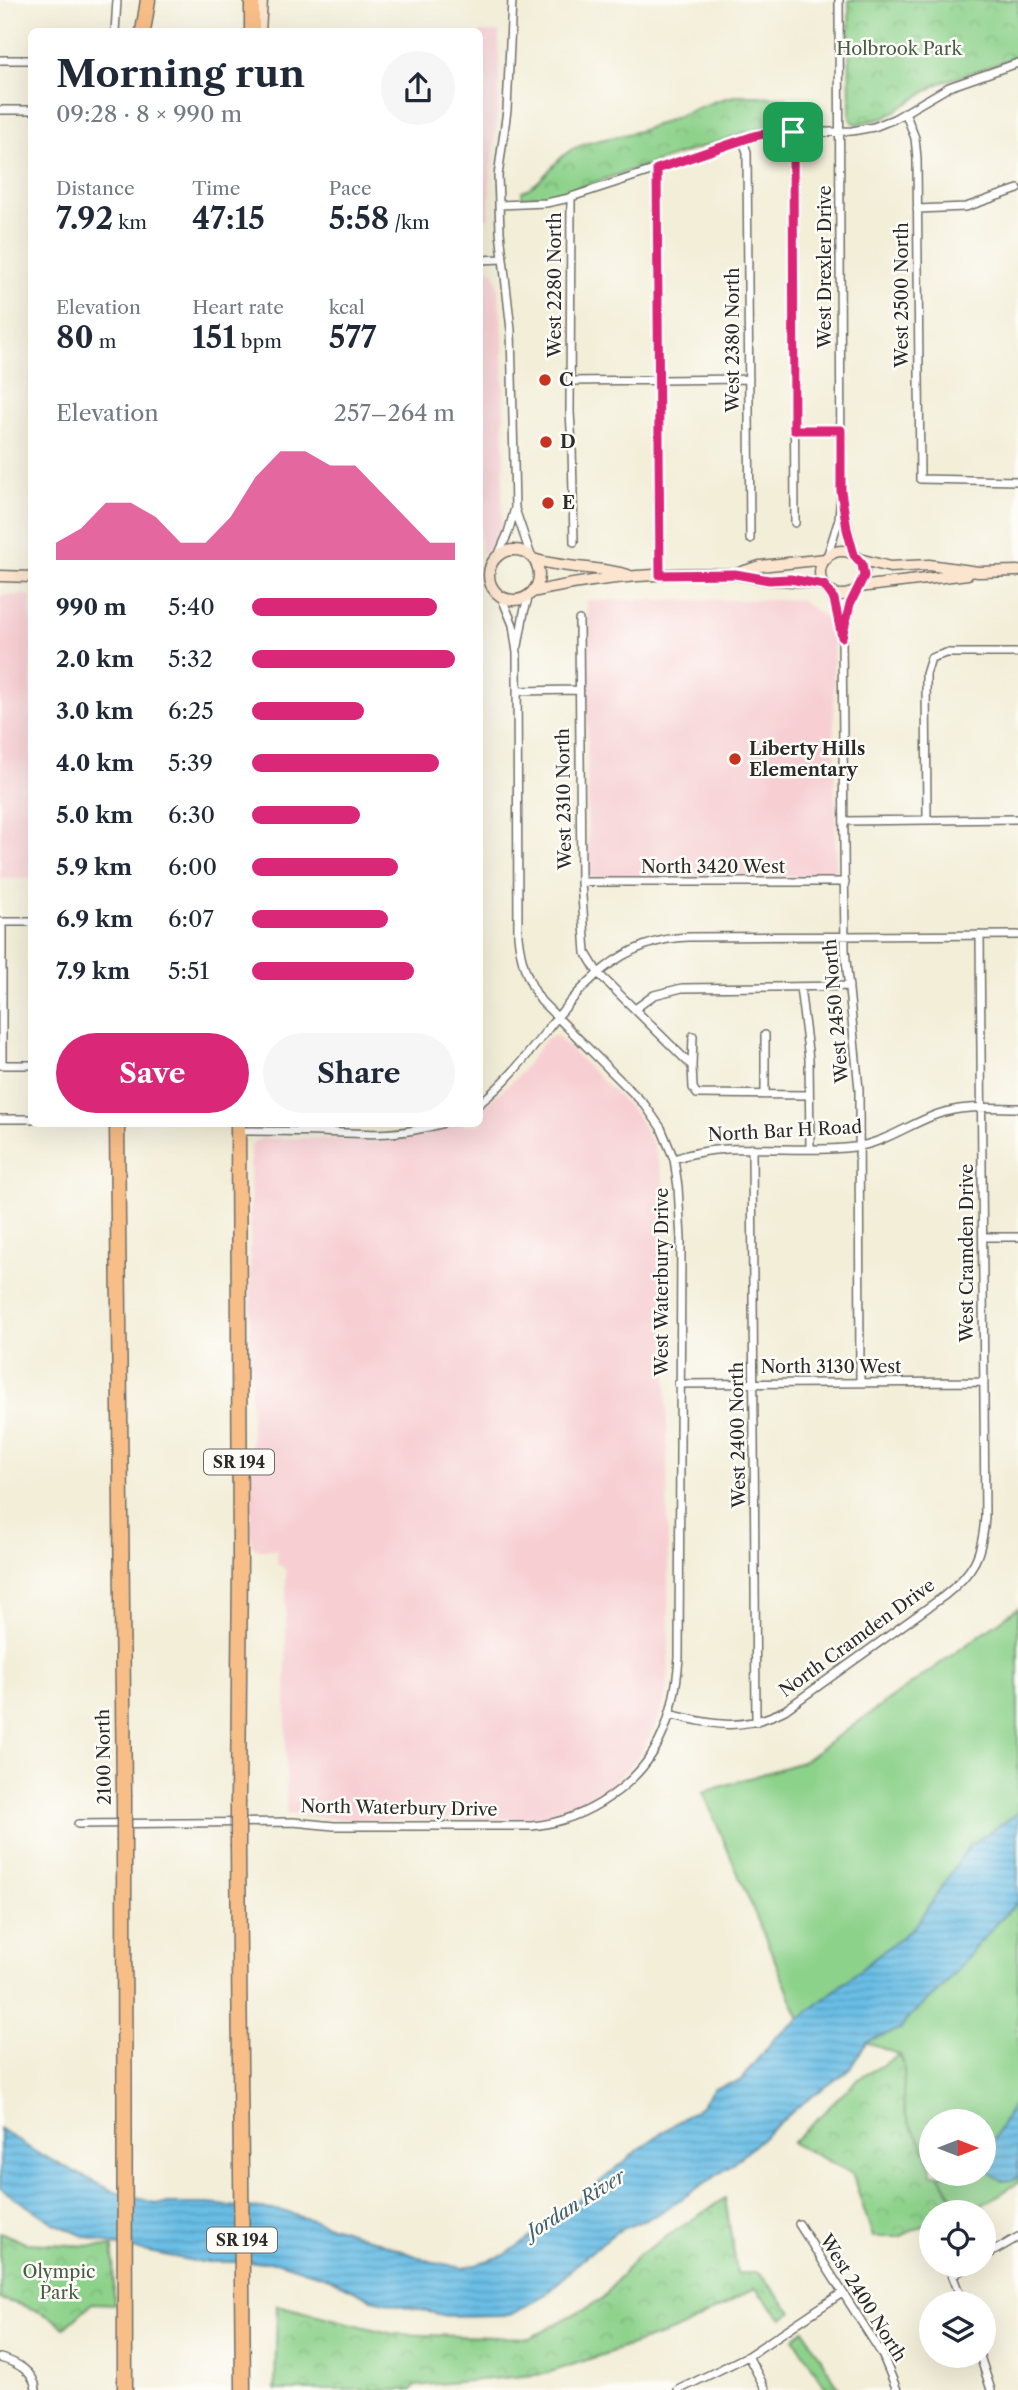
<!DOCTYPE html>
<html lang="en">
<head>
<meta charset="utf-8">
<style>
	body { margin:0; font-family:"Libre Caslon Text",serif; background:#f6f6f7; color:#1f2937; height:100vh; display:flex; flex-direction:column; font-size:26px; white-space:nowrap }
	* { box-sizing:border-box; margin:0 }
	p { font-size:23px; color:#747a83 }
	.icon { flex:none; width:38px; height:38px; fill:none; stroke:currentColor; stroke-width:2; stroke-linecap:round; stroke-linejoin:round }
	.map { position:relative; flex:1; overflow:hidden }
	.side { position:absolute; left:28px; top:28px; width:455px; height:1099px; display:flex; flex-direction:column; background:#fff; border-radius:10px; box-shadow:0 7px 28px #0002 }
	.side>* { flex:none }
	.needle { width:46px; rotate:90deg }
	.buttons { position:absolute; left:919px; top:2109px; display:grid; gap:14px }
	.buttons a { display:grid; place-items:center; width:77px; height:77px; border-radius:50%; background:#fff; box-shadow:0 7px 28px #0002; font-size:35px }
	.pin { position:absolute; display:grid; place-items:center; width:60px; height:60px; color:#fff; margin:-30px; border-radius:14px; box-shadow:0 4px 10px #0006 }
	.round { display:grid; place-items:center; flex:none; width:74px; height:74px; border-radius:37px; background:#f6f6f7 }
	.head { display:flex; align-items:center; justify-content:space-between; height:119px; padding:0 28px }
	h1 { font-size:38px; font-weight:800; line-height:52px }
	.metrics { display:grid; grid-template-columns:repeat(3,1fr); gap:10px; height:119px; padding:7px 28px }
	.metrics div { display:grid; align-content:center }
	.metrics b { font-size:30px; font-weight:800 }
	.metrics small { font-size:19px; font-weight:400 }
	.metrics p { font-size:19px }
	.chart { height:196px; padding:14px 28px }
	.chart p { display:flex; justify-content:space-between }
	.chart svg { width:100%; height:126px; margin-top:7px; fill:#db2777; opacity:.7 }
	.button { display:flex; gap:14px; margin-top:auto; padding:14px 28px }
	.button a { flex:1; height:80px; border-radius:42px; background:#db2777; color:#fff; font-size:28px; font-weight:800; line-height:80px; text-align:center }
	.button a+a { background:#f6f6f7; color:#1f2937 }
	ul { padding:0 28px; list-style:none; font-size:23px }
	li { display:grid; grid-template-columns:112px 84px 1fr; align-items:center; height:52px }
	li i { height:18px; border-radius:9px; background:#db2777 }
	.map>svg:first-child { display:block }
	.built { fill:#f7cfd3 }
	.grass { fill:#8dd28b; stroke:#5c7e5b; stroke-width:2 }
	.park { fill:url(#park-crowns); stroke:#5c7e5b; stroke-width:2 }
	.water { fill:url(#water-rules); stroke:#4a7488; stroke-width:2 }
	.lines { fill:none; stroke-linecap:round; stroke-linejoin:round }
	.street-casing { stroke:#716f68; stroke-width:10 }
	.secondary-casing { stroke:#716f68; stroke-width:13 }
	.highway-casing { stroke:#716f68; stroke-width:17 }
	.street { stroke:#fff; stroke-width:7 }
	.secondary { stroke:#fce5cf; stroke-width:10 }
	.highway { stroke:#f7be88; stroke-width:14 }
	.highway-bridge-casing { stroke:#716f68; stroke-width:17; stroke-linecap:butt }
	.highway-bridge { stroke:#f7be88; stroke-width:14 }
	.route-casing { stroke:#fff; stroke-width:14 }
	.route { stroke:#db2777; stroke-width:9 }
	.poi-dot { fill:#c8321e; stroke:#fdfcf7; stroke-width:2.5 }
	.labels { text-anchor:middle; dominant-baseline:central; stroke-width:5; stroke-linejoin:round; paint-order:stroke }
	.shield { fill:#fdfcf7; stroke:#6a6a68; stroke-width:2 }
	.shield-label { font-size:16px; font-weight:bold; fill:#2b2b2b }
	.park-label { font-size:18px; fill:#485d48; stroke:#fdfcf7 }
	.street-label { font-size:18px; fill:#2b2b2b; stroke:#fdfcf7 }
	.poi-label { font-size:18px; font-weight:bold; fill:#2b2b2b; stroke:#fdfcf7; text-anchor:start }
	.water-label { font-size:19px; font-style:italic; fill:#415e6c; stroke:#fdfcf7 }
</style>
</head>
<body>
<div class="map">
<svg width="1018" height="2390" viewBox="0 0 1018 2390">
	<defs>
		<pattern id="park-crowns" width="20" height="18" patternUnits="userSpaceOnUse" patternTransform="scale(1.75)"><rect width="20" height="18" fill="#8dd28b"/><path d="M2 6a3 3 0 1 1 6 0M12 15a3 3 0 1 1 6 0" fill="none" stroke="#7ab478"/></pattern>
		<pattern id="water-rules" width="6" height="5" patternUnits="userSpaceOnUse" patternTransform="scale(1.75)"><rect width="6" height="5" fill="#69bee6"/><path d="M0 2.5h6" fill="none" stroke="#579bbb"/></pattern>
	</defs>
	<rect width="100%" height="100%" fill="#fdfcf7"/>
	<filter id="ink" filterUnits="userSpaceOnUse"><feTurbulence type="fractalNoise" baseFrequency=".0143" numOctaves="2"/><feDisplacementMap in="SourceGraphic" scale="14" xChannelSelector="R" yChannelSelector="G"/><feConvolveMatrix kernelMatrix="1 2 1 2 8 2 1 2 1" color-interpolation-filters="sRGB"/></filter>
	<filter id="wash" filterUnits="userSpaceOnUse"><feTurbulence type="fractalNoise" baseFrequency=".00686" numOctaves="4" result="noise"/><feDisplacementMap in="SourceGraphic" scale="28" xChannelSelector="R" yChannelSelector="G"/><feGaussianBlur stdDeviation="1.57" result="paint"/><feColorMatrix in="noise" values="0 0 0 0 0 0 0 0 0 0 0 0 0 0 0 0 0 1.4 0 .05"/><feComposite in="paint" operator="in"/></filter>
	<g filter="url(#wash)">
		<rect width="100%" height="100%" fill="#f3eed8"/>
		<path class="built" d="M480 32H499V97L490 182 489 218 480 219Z
			M480 267H487L493 271 497 280 503 335 504 448 501 530 495 542 480 555Z
			M0 595H31V879H0Z
			M587 600H800L833 623 836 876 588 877Z
			M556 1035 635 1113 654 1146 665 1185 669 1668 666 1693 660 1716 639 1756 616 1781 578 1805 548 1815 515 1819 348 1820 286 1814V1572L283 1567 277 1564 276 1550H259L254 1547 251 1541 250 1149 254 1142 262 1138H315L384 1142 419 1136 453 1124H480V1109L517 1077 545 1040Z"/>
		<path class="grass" d="M1018 1608V2183L971 2212H962L939 2174H984V2121H931V2159C922 2142 909 2128 904 2110 900 2091 909 2072 900 2055L799 2017 703 1792 802 1762Z"/>
		<path class="park" d="M849 0H1018V57L940 83 884 118 856 124 851 120 850 116Z
			M740 95 786 98V125L765 127 751 131 553 196 522 198V191C543 185 553 160 571 150 591 139 617 138 639 131 673 121 704 101 740 95Z
			M900 2055C909 2072 900 2090 904 2109 910 2136 931 2145 931 2174H939L953 2198 943 2212H931V2222L899 2237H873L852 2173 792 2143 858 2079Z
			M725 2198 737 2273H759L792 2312 782 2319 755 2288 682 2328 545 2374 415 2386 411 2390H275L277 2305 393 2334 530 2338 602 2299 636 2257Z
			M0 2232 25 2243 113 2247 114 2304 92 2303 64 2328C49 2312 21 2305 0 2299Z
			M804 2330 840 2390H827L794 2338Z"/>
		<path class="water" d="M1018 1813V1901L978 1944 944 1986 908 2018 901 2029 867 2041 849 2070 799 2106 729 2167 660 2213 616 2232 582 2259 546 2294 510 2315 447 2316 372 2299 329 2278 279 2262H199L118 2246 84 2236 52 2222 0 2188V2129L37 2153 115 2192 158 2204H207L282 2211 360 2235 429 2261 463 2268 505 2255 541 2230 647 2143 702 2105 714 2088 740 2081 774 2039 916 1925 970 1845Z
			M1018 2095V2177C1002 2187 986 2174 984 2157Z"/>
	</g>
	<g filter="url(#ink)">
		<g class="lines">
			<g class="street-casing">
				<path id="street" d="M115 32 117 0
					M0 60H32
					M0 110H32
					M905 112 915 138 917 158 920 479 1018 481
					M793 132 795 523
					M743 141 747 152 750 539
					M657 169 660 575
					M571 197 570 412 572 446 574 542
					M499 205 546 203 565 199 764 134 852 131 874 127 894 119 949 87 1018 63
					M917 209 966 207 1018 189
					M480 260 503 259
					M570 381 749 379
					M794 430H841
					M843 501 854 555
					M515 509 531 556
					M827 557 839 519 841 491 839 0
					M497 558 508 533 515 508 511 330 500 232 498 176 507 110 512 0
					M828 590 838 612 842 637 845 950 859 1089 860 1383
					M579 620 581 882 586 953 598 973 692 1066 693 1088 697 1094 809 1095
					M844 629 855 591
					M518 646 524 612 529 595
					M517 691 579 690
					M927 820 926 674 931 658 946 653H1018
					M844 821 1018 819
					M581 882H845
					M1 922H32
					M800 987 809 1059 810 1148
					M635 1009 654 995 682 988 849 986
					M1 1065H32
					M2 1065V922
					M692 1066 693 1036
					M765 1095V1035
					M480 1103C552 1047 582 941 688 937L1018 935
					M0 1119H32
					M238 1131C265 1131 293 1131 320 1132 367 1134 395 1137 441 1124
					M752 1148 756 1722
					M674 1159C732 1139 794 1155 854 1147 885 1143 909 1124 938 1114 964 1105 992 1108 1018 1108
					M983 1237H1018
					M678 1384 984 1382
					M669 1714C714 1725 742 1732 785 1710L944 1596C974 1572 982 1556 985 1517L980 935
					M78 1824 293 1822 334 1826H532C586 1821 642 1784 663 1733 673 1709 677 1683 679 1658L681 1239 678 1187 674 1159 661 1128 645 1105 541 1001C527 980 521 962 518 936L517 653 513 625 501 596
					M799 2224 882 2354 897 2390
					M984 2257 1018 2237
					M948 2264 963 2303
					M954 2275 971 2264
					M748 2356 766 2390
					M980 2356 991 2390
					M0 2358C16 2362 35 2372 36 2390
					M678 2390 748 2356 842 2293"/>
			</g>
			<g class="secondary-casing">
				<path id="secondary" d="M260 32 262 0
					M489 575a25 25 0 1 1 50 0a25 25 0 1 1-50 0Z
					M820 573a22 22 0 1 1 44 0a22 22 0 1 1-44 0Z
					M533 559C564 569 596 566 628 575
					M859 559 890 567 929 565 978 572 1018 571
					M739 573 760 566 826 559
					M0 576 32 577
					M859 587 968 574
					M533 592C598 577 665 572 732 574 745 575 757 579 770 580 791 580 802 581 824 585"/>
			</g>
			<g class="highway-casing">
				<path id="highway" d="M143 32 148 0
					M252 32V0
					M117 1124 124 1795
					M238 1124 240 1557 238 1801
					M124 1842 125 2390
					M238 1847 243 2390"/>
			</g>
			<use href="#street" class="street"/>
			<use href="#secondary" class="secondary"/>
			<use href="#highway" class="highway"/>
			<g class="highway-bridge-casing">
				<path id="highway-bridge" d="M124 1795V1842
					M238 1847V1801"/>
			</g>
			<use href="#highway-bridge" class="highway-bridge"/>
		</g>
	</g>
	<g class="lines" filter="url(#ink)">
		<g class="route-casing">
			<path id="route" d="M774 132H793L794 430H841V491L847 529 854 555 862 564 864 576 850 604 842 637 834 599 824 585 790 579 769 580 735 574 660 575 657 169 754 136Z"/>
		</g>
		<use href="#route" class="route"/>
	</g>
	<g class="poi-dot">
		<circle cx="545" cy="380" r="7"/>
		<circle cx="546" cy="442" r="7"/>
		<circle cx="548" cy="503" r="7"/>
		<circle cx="735" cy="759" r="7"/>
	</g>
	<g class="labels">
		<g class="shield">
			<rect x="204" y="1449.5" width="70" height="25" rx="5"/>
			<rect x="207" y="2227.5" width="70" height="25" rx="5"/>
		</g>
		<g class="shield-label">
			<text x="239" y="1462">SR 194</text>
			<text x="242" y="2240">SR 194</text>
		</g>
		<g class="park-label">
			<text x="899" y="49">Holbrook Park</text>
			<text x="59" y="2272">Olympic<tspan x="59" dy="21">Park</tspan></text>
		</g>
		<g class="street-label">
			<text transform="translate(825 267) rotate(-90)">West Drexler Drive</text>
			<text transform="translate(555 285) rotate(-90)">West 2280 North</text>
			<text transform="translate(902 295) rotate(-90)">West 2500 North</text>
			<text transform="translate(733 340) rotate(-90)">West 2380 North</text>
			<text transform="translate(564 799) rotate(-91)">West 2310 North</text>
			<text x="713" y="867">North 3420 West</text>
			<text transform="translate(836 1011) rotate(-95)">West 2450 North</text>
			<text transform="translate(785 1131) rotate(-3)">North Bar H Road</text>
			<text transform="translate(967 1253) rotate(-90)">West Cramden Drive</text>
			<text transform="translate(662 1282) rotate(-90)">West Waterbury Drive</text>
			<text x="831" y="1367">North 3130 West</text>
			<text transform="translate(738 1435) rotate(-91)">West 2400 North</text>
			<text transform="translate(857 1638) rotate(-36)">North Cramden Drive</text>
			<text transform="translate(104 1757) rotate(-91)">2100 North</text>
			<text transform="translate(399 1808) rotate(1)">North Waterbury Drive</text>
			<text transform="translate(863 2298) rotate(58)">West 2400 North</text>
		</g>
		<g class="poi-label">
			<text x="559" y="380">C</text>
			<text x="560" y="442">D</text>
			<text x="562" y="503">E</text>
			<text x="749" y="749">Liberty Hills<tspan x="749" dy="21">Elementary</tspan></text>
		</g>
		<g class="water-label">
			<text transform="translate(576 2204) rotate(-32)">Jordan River</text>
		</g>
	</g>
</svg>
<div class="buttons">
<a><svg class="needle" viewBox="-14 -14 28 28"><path d="M0-13l5 13h-10z" fill="#e53935"/><path d="M0 13l5-13h-10z" fill="#747a83"/></svg></a>
<a><svg class="icon" aria-label="locate" viewBox="0 0 24 24"><circle cx="12" cy="12" r="6"/><path d="M12 2v4M12 18v4M2 12h4M18 12h4"/></svg></a>
<a><svg class="icon" aria-label="layers" viewBox="0 0 24 24"><path d="M12 4l9 5-9 5-9-5zM3 14l9 5 9-5"/></svg></a>
</div>
<div class="pin" style="left:793px;top:132px;background:#1e9e55"><svg class="icon" aria-label="arrive" viewBox="0 0 24 24"><path d="M6 21V4h12l-3 4 3 4H6"/></svg></div>
<section class="side">
<div class="head"><div><h1>Morning run</h1><p>09:28 · 8 × 990 m</p></div><a class="round"><svg class="icon" aria-label="share" viewBox="0 0 24 24"><path d="M12 15V3M7 8l5-5 5 5M5 13v7h14v-7"/></svg></a></div>
<div class="metrics">
<div><p>Distance</p><b>7.92<small> km</small></b></div>
<div><p>Time</p><b>47:15</b></div>
<div><p>Pace</p><b>5:58<small> /km</small></b></div>
</div>
<div class="metrics">
<div><p>Elevation</p><b>80<small> m</small></b></div>
<div><p>Heart rate</p><b>151<small> bpm</small></b></div>
<div><p>kcal</p><b>577</b></div>
</div>
<div class="chart"><p><span>Elevation</span>257–264 m</p>
<svg viewBox="0 0 160 44" preserveAspectRatio="none"><path d="M0 44V38L10 33L20 24L30 24L40 29L50 38L60 38L70 29L80 15L90 6L100 6L110 11L120 11L130 20L140 29L150 38L160 38V44z"/></svg>
</div>
<ul>
<li><b>990 m</b>5:40<i style="width:91%"></i></li>
<li><b>2.0 km</b>5:32<i style="width:100%"></i></li>
<li><b>3.0 km</b>6:25<i style="width:55%"></i></li>
<li><b>4.0 km</b>5:39<i style="width:92%"></i></li>
<li><b>5.0 km</b>6:30<i style="width:53%"></i></li>
<li><b>5.9 km</b>6:00<i style="width:72%"></i></li>
<li><b>6.9 km</b>6:07<i style="width:67%"></i></li>
<li><b>7.9 km</b>5:51<i style="width:80%"></i></li>
</ul>
<div class="button"><a>Save</a><a>Share</a></div>
</section>
</div>
</body>
</html>
